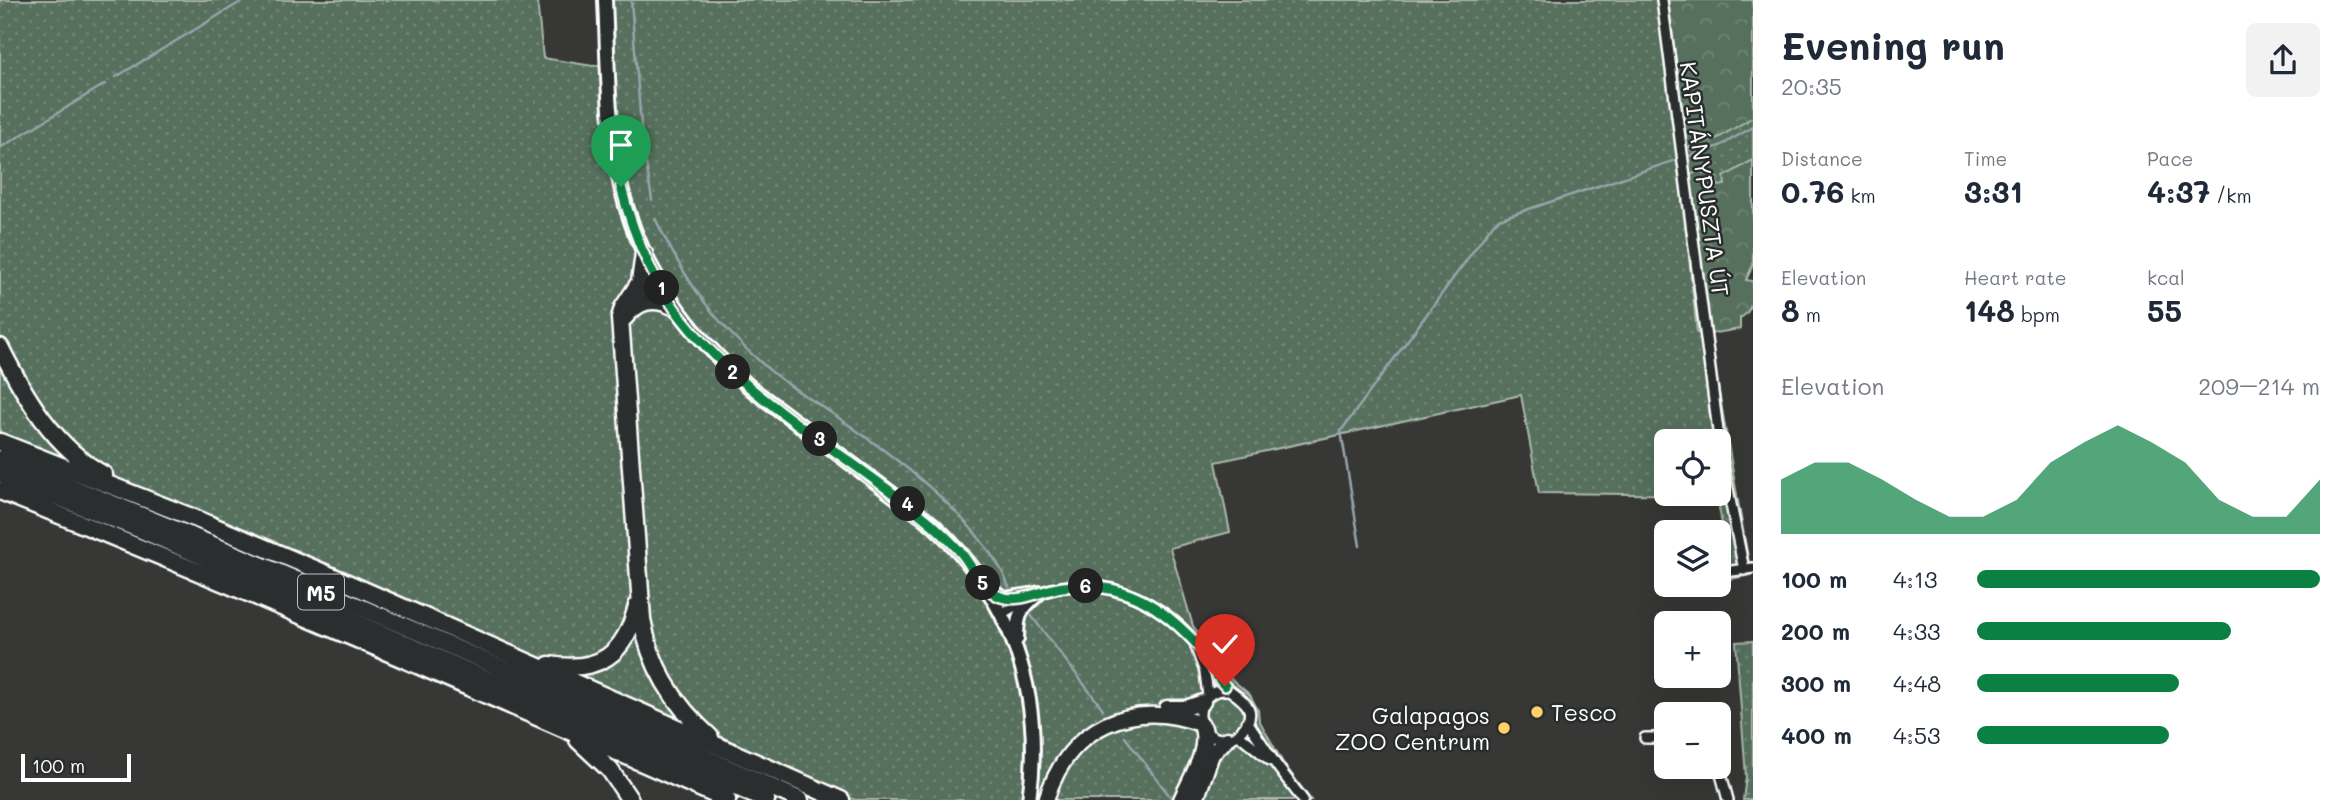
<!DOCTYPE html>
<html lang="en">
<head>
<meta charset="utf-8">
<style>
	body { margin:0; font-family:Mali,sans-serif; background:#f2f2f3; color:#1f2937; height:100vh; display:flex; flex-direction:column; font-size:26px; white-space:nowrap }
	* { box-sizing:border-box; margin:0 }
	p { font-size:23px; color:#747a83 }
	.icon { flex:none; width:38px; height:38px; fill:none; stroke:currentColor; stroke-width:2; stroke-linecap:round; stroke-linejoin:round }
	.map { position:relative; flex:1; overflow:hidden }
	.side { display:flex; flex-direction:column; background:#fff; width:595px }
	.side>* { flex:none }
	.buttons { position:absolute; left:1654px; top:429px; display:grid; gap:14px }
	.buttons a { display:grid; place-items:center; width:77px; height:77px; border-radius:10px; background:#fff; box-shadow:0 7px 28px #0002; font-size:35px }
	.scale { position:absolute; left:21px; bottom:18px; width:110px; box-sizing:border-box; padding-left:7px; border:4px solid #fff; border-top:0; font-size:19px; line-height:24px; white-space:nowrap; color:#fff; -webkit-text-stroke:5px #2a2d2e; paint-order:stroke }
	.pin { position:absolute; display:grid; place-items:center; width:60px; height:60px; color:#fff; margin:-72px -30px; border-radius:50% 50% 50% 0; rotate:-45deg; box-shadow:0 0 7px #0007 }
	.pin .icon { rotate:45deg }
	.km { position:absolute; width:35px; height:35px; margin:-18px; border-radius:50%; background:#222; color:#fff; font-size:19px; line-height:35px; text-align:center }
	.round { display:grid; place-items:center; flex:none; width:74px; height:74px; border-radius:10px; background:#f2f2f3 }
	.overview { display:flex; align-items:center; justify-content:space-between; height:119px; padding:0 28px }
	h1 { font-size:38px; font-weight:800; line-height:52px }
	.figures { display:grid; grid-template-columns:repeat(3,1fr); gap:10px; height:119px; padding:7px 28px }
	.figures div { display:grid; align-content:center }
	.figures b { font-size:30px; font-weight:800 }
	.figures small { font-size:19px; font-weight:400 }
	.figures p { font-size:19px }
	.chart { height:196px; padding:14px 28px }
	.chart p { display:flex; justify-content:space-between }
	.chart svg { width:100%; height:126px; margin-top:7px; fill:#0b8043; opacity:.7 }
	ul { padding:0 28px; list-style:none; font-size:23px }
	li { display:grid; grid-template-columns:112px 84px 1fr; align-items:center; height:52px }
	li i { height:18px; border-radius:9px; background:#0b8043 }
	main { display:flex; flex:1; min-height:0 }
	.map>svg:first-child { display:block }
	.grass { fill:url(#grass-dots); stroke:#abb8ae; stroke-width:2; fill-rule:evenodd }
	.forest { fill:url(#forest-crowns); stroke:#abb8ae; stroke-width:2 }
	.lines { fill:none; stroke-linecap:round; stroke-linejoin:round }
	.stream { stroke:#98a4ad; stroke-width:2.5 }
	.minor-casing { stroke:#fff; stroke-width:14 }
	.secondary-casing { stroke:#fff; stroke-width:18 }
	.primary-casing { stroke:#fff; stroke-width:19 }
	.motorway-casing { stroke:#fff; stroke-width:21 }
	.minor { stroke:#2a2d2e; stroke-width:9 }
	.secondary { stroke:#2a2d2e; stroke-width:12 }
	.primary { stroke:#2a2d2e; stroke-width:14 }
	.motorway { stroke:#2a2d2e; stroke-width:16 }
	.route-casing { stroke:#fff; stroke-width:14 }
	.route { stroke:#0b8043; stroke-width:9 }
	.poi-dot { fill:#ffd166; stroke:#2a2d2e; stroke-width:2.5 }
	.labels { text-anchor:middle; dominant-baseline:central; stroke-width:5; stroke-linejoin:round; paint-order:stroke }
	.shield { fill:#2a2d2e; stroke:#bfc0c0; stroke-width:2 }
	.shield-label { font-size:21px; font-weight:bold; fill:#fff }
	.street-label { font-size:23px; fill:#fff; stroke:#2a2d2e }
	.poi-label { font-size:23px; fill:#fff; stroke:#2a2d2e; text-anchor:start }
</style>
</head>
<body>
<main>
<div class="map">
<svg width="1753" height="800" viewBox="0 0 1753 800">
	<defs>
		<pattern id="grass-dots" width="8" height="8" patternUnits="userSpaceOnUse" patternTransform="scale(1.75)"><rect width="8" height="8" fill="#57705d"/><path d="M2 2h.1M6 6h.1" fill="none" stroke="#708575" stroke-width="1.8" stroke-linecap="round"/></pattern>
		<pattern id="forest-crowns" width="20" height="18" patternUnits="userSpaceOnUse" patternTransform="scale(1.75)"><rect width="20" height="18" fill="#57705d"/><path d="M2 6a3 3 0 1 1 6 0M12 15a3 3 0 1 1 6 0" fill="none" stroke="#708575"/></pattern>
	</defs>
	<rect width="100%" height="100%" fill="#373735"/>
	<filter id="ink" filterUnits="userSpaceOnUse"><feTurbulence type="fractalNoise" baseFrequency=".0143" numOctaves="2"/><feDisplacementMap in="SourceGraphic" scale="14" xChannelSelector="R" yChannelSelector="G"/><feConvolveMatrix kernelMatrix="1 2 1 2 8 2 1 2 1" color-interpolation-filters="sRGB"/></filter>
	<g filter="url(#ink)">
		<path class="grass" d="M0 0H537L543 58 593 66 602 65 598 0H1753V160L1725 177V185L1718 187 1697 332 1709 334 1751 575 1731 579 1717 495 1539 493 1521 395 1216 462 1230 532 1170 548 1193 626 1211 649 1222 671 1250 695 1258 710 1259 720 1282 761 1311 800H855L440 616 165 498 0 432ZM1666 441H1718V494H1666Z
			M1753 641V800H1743L1746 777 1736 642Z"/>
		<path class="forest" d="M1668 0H1753V117L1718 138 1687 148Z
			M1753 160V265L1746 280 1753 281C1753 297 1753 312 1740 318V329L1709 334 1697 333 1681 181 1698 171 1716 177 1718 186 1725 185 1724 177Z"/>
		<g class="lines">
			<path class="stream" d="M631 0 642 138 652 200
				M116 77 244 0
				M0 148 105 84
				M1689 156 1720 146 1753 127
				M655 218C686 282 712 320 766 367 787 386 813 400 836 416 885 450 936 487 975 533 989 551 1001 565 1009 587
				M1360 546 1341 431 1493 224 1499 219 1679 159
				M1030 614 1103 709
				M1125 737 1172 799"/>
			<g class="minor-casing">
				<path id="minor" d="M1662 0 1721 454 1744 570
					M1718 573 1753 568
					M1001 614C1017 605 1032 595 1049 590 1110 573 1168 606 1204 653 1210 661 1213 672 1219 681 1230 695 1265 704 1242 730 1238 736 1231 739 1223 739 1191 738 1192 688 1228 690
					M1196 647 1205 672 1208 696
					M1247 721 1277 766 1303 800
					M1238 734 1270 760
					M1645 738H1666
					M1715 766 1721 774 1728 800"/>
			</g>
			<g class="secondary-casing">
				<path id="secondary" d="M605 0C608 62 607 126 621 187 640 270 690 335 753 390L932 524C1011 596 1045 694 1029 800
					M989 589 1005 599 1037 594
					M1017 639C1017 614 1020 609 1039 593"/>
			</g>
			<g class="primary-casing">
				<path id="primary" d="M1167 708H1186L1203 702
					M1046 800C1068 727 1131 698 1201 724
					M1196 800 1212 754 1227 739"/>
			</g>
			<g class="motorway-casing">
				<path id="motorway" d="M644 254 640 282 623 308 620 318 642 619C650 667 674 705 710 737
					M635 301 659 283
					M624 318C638 301 652 296 673 306
					M0 347C25 397 54 447 104 475
					M0 442 194 518 327 574 841 800
					M0 459C270 565 535 682 800 800
					M0 474 139 529 766 800
					M0 491C245 589 486 694 727 800
					M549 665C599 673 625 655 637 606
					M578 740 610 770 630 800
					M1182 800C1191 779 1210 751 1203 728"/>
			</g>
			<use href="#minor" class="minor"/>
			<use href="#secondary" class="secondary"/>
			<use href="#primary" class="primary"/>
			<use href="#motorway" class="motorway"/>
		</g>
	</g>
	<g class="lines" filter="url(#ink)">
		<g class="route-casing">
			<path id="route" d="M621 187C632 230 649 273 675 309 741 400 847 452 932 524 942 533 953 543 962 554 973 568 983 591 1001 597 1020 604 1044 589 1063 587 1124 580 1164 607 1202 650 1212 661 1214 676 1225 686"/>
		</g>
		<use href="#route" class="route"/>
	</g>
	<g class="poi-dot">
		<circle cx="1537" cy="712" r="7"/>
		<circle cx="1504" cy="728" r="7"/>
	</g>
	<g class="labels">
		<rect class="shield" x="298" y="574.5" width="46" height="35" rx="5"/>
		<g class="shield-label">
			<text x="321" y="592">M5</text>
		</g>
		<g class="street-label">
			<text transform="translate(1705 179) rotate(82)">KAPITÁNYPUSZTA ÚT</text>
		</g>
		<g class="poi-label">
			<text x="1551" y="712">Tesco</text>
			<text x="1490" y="715" text-anchor="end">Galapagos<tspan x="1490" dy="26">ZOO Centrum</tspan></text>
		</g>
	</g>
</svg>
<div class="buttons">
<a><svg class="icon" aria-label="locate" viewBox="0 0 24 24"><circle cx="12" cy="12" r="6"/><path d="M12 2v4M12 18v4M2 12h4M18 12h4"/></svg></a>
<a><svg class="icon" aria-label="layers" viewBox="0 0 24 24"><path d="M12 4l9 5-9 5-9-5zM3 14l9 5 9-5"/></svg></a>
<a>+</a>
<a>−</a>
</div>
<div class="scale">100 m</div>
<div class="pin" style="left:621px;top:187px;background:#1e9e55"><svg class="icon" aria-label="arrive" viewBox="0 0 24 24"><path d="M6 21V4h12l-3 4 3 4H6"/></svg></div>
<div class="pin" style="left:1225px;top:686px;background:#d93025"><svg class="icon" aria-label="check" viewBox="0 0 24 24"><path d="M5 12l5 5 9-10"/></svg></div>
<b class="km" style="left:662px;top:288px">1</b>
<b class="km" style="left:733px;top:372px">2</b>
<b class="km" style="left:820px;top:439px">3</b>
<b class="km" style="left:908px;top:504px">4</b>
<b class="km" style="left:983px;top:583px">5</b>
<b class="km" style="left:1086px;top:586px">6</b>
</div>
<section class="side">
<div class="overview"><div><h1>Evening run</h1><p>20:35</p></div><a class="round"><svg class="icon" aria-label="share" viewBox="0 0 24 24"><path d="M12 15V3M7 8l5-5 5 5M5 13v7h14v-7"/></svg></a></div>
<div class="figures">
<div><p>Distance</p><b>0.76<small> km</small></b></div>
<div><p>Time</p><b>3:31</b></div>
<div><p>Pace</p><b>4:37<small> /km</small></b></div>
</div>
<div class="figures">
<div><p>Elevation</p><b>8<small> m</small></b></div>
<div><p>Heart rate</p><b>148<small> bpm</small></b></div>
<div><p>kcal</p><b>55</b></div>
</div>
<div class="chart"><p><span>Elevation</span>209–214 m</p>
<svg viewBox="0 0 160 44" preserveAspectRatio="none"><path d="M0 44V25L10 19L20 19L30 25L40 32L50 38L60 38L70 32L80 19L90 12L100 6L110 12L120 19L130 32L140 38L150 38L160 25V44z"/></svg>
</div>
<ul>
<li><b>100 m</b>4:13<i style="width:100%"></i></li>
<li><b>200 m</b>4:33<i style="width:74%"></i></li>
<li><b>300 m</b>4:48<i style="width:59%"></i></li>
<li><b>400 m</b>4:53<i style="width:56%"></i></li>
</ul>
</section>
</main>
</body>
</html>
